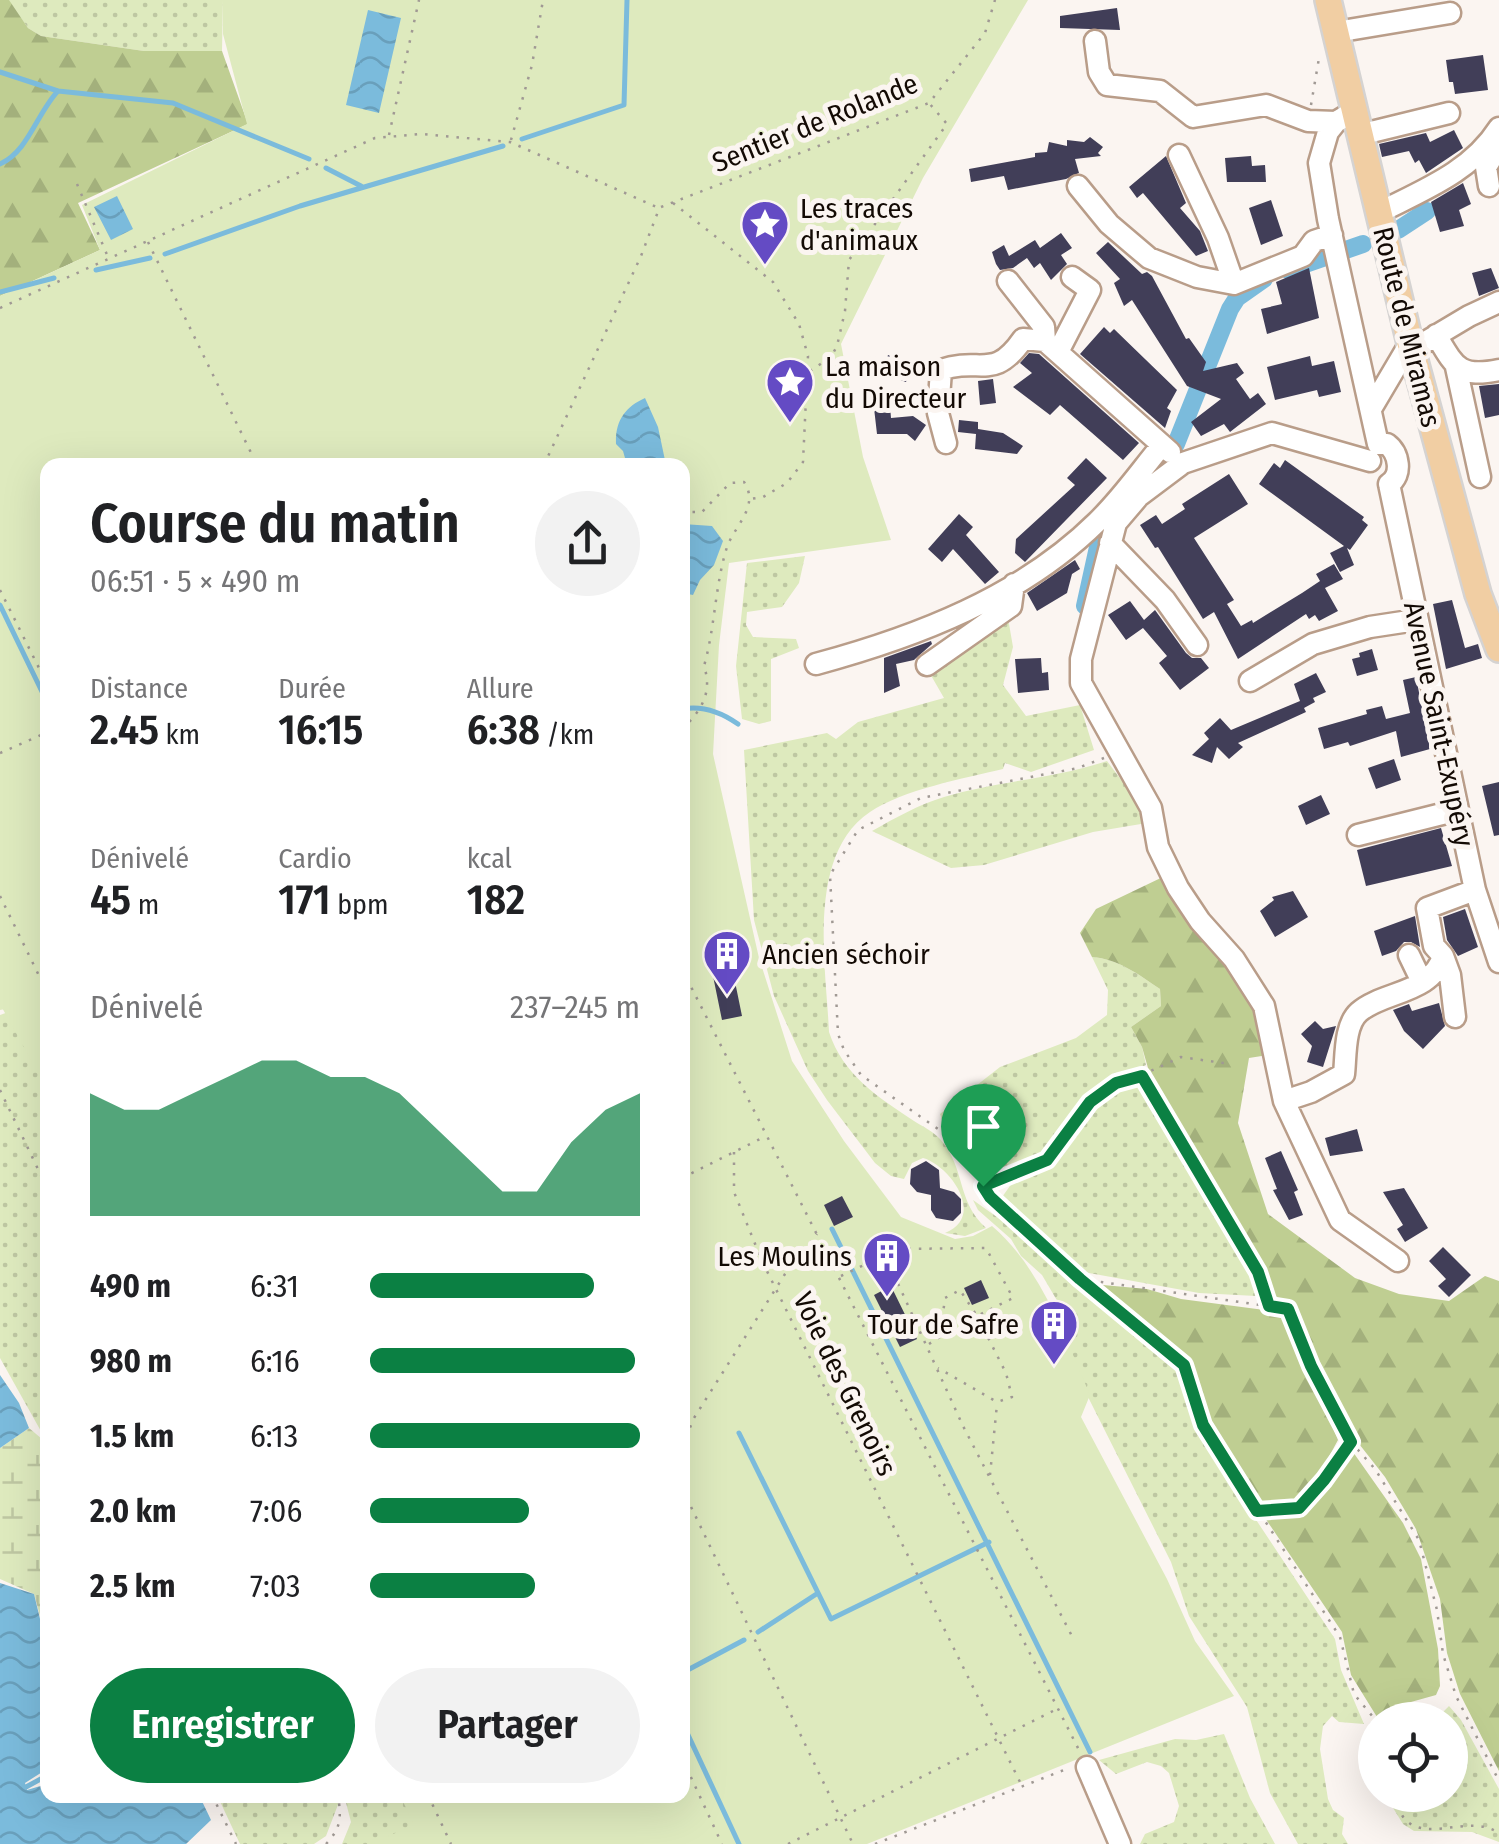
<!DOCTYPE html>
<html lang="fr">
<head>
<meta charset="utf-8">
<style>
	body { margin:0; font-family:"Fira Sans Condensed",sans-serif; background:#f2f2f2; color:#202124; height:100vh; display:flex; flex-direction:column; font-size:38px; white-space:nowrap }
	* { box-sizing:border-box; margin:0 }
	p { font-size:32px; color:#757577 }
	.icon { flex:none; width:55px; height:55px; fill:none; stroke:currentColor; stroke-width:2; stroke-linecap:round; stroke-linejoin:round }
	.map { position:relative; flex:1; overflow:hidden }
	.side { position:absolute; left:40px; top:458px; width:650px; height:1345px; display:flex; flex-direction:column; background:#fff; border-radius:20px; box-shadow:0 10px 40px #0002 }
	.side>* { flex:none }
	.buttons { position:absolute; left:1358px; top:1702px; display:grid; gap:20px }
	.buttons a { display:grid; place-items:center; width:110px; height:110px; border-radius:50%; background:#fff; box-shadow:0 10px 40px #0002; font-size:50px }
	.pin { position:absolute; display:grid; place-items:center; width:85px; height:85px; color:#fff; margin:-102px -42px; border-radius:50% 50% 50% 0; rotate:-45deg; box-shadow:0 0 10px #0007 }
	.pin .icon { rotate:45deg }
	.round { display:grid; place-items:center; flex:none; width:105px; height:105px; border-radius:52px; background:#f2f2f2 }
	.head { display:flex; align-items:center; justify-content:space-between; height:170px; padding:0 50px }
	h1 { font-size:55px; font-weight:600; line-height:75px }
	.figures { display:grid; grid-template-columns:repeat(3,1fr); gap:15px; height:170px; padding:10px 50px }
	.figures div { display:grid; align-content:center }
	.figures b { font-size:42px; font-weight:600 }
	.figures small { font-size:28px; font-weight:400 }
	.figures p { font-size:28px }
	.chart { height:280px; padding:20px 50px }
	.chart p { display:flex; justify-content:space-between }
	.chart svg { width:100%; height:180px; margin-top:10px; fill:#0b8043; opacity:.7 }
	.button { display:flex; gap:20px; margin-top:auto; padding:20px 50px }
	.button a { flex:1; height:115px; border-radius:60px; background:#0b8043; color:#fff; font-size:40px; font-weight:600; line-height:115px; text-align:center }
	.button a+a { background:#f2f2f2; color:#202124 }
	ul { padding:0 50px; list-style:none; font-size:32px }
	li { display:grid; grid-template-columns:160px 120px 1fr; align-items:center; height:75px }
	li i { height:25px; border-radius:12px; background:#0b8043 }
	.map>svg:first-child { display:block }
	.grass { fill:url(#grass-dots) }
	.forest { fill:url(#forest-firs) }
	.wetland { fill:url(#wetland-marsh) }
	.park { fill:#deeabe }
	.water { fill:url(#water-waves) }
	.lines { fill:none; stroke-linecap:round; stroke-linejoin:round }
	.stream { stroke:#7bbbdc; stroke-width:5 }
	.canal { stroke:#7bbbdc; stroke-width:18 }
	.building { fill:#413e58 }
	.minor-casing { stroke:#b99d89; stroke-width:25 }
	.major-casing { stroke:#d5d3d2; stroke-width:30 }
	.path { stroke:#a09994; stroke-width:2.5; stroke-dasharray:2.5 8; stroke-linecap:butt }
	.minor { stroke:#fff; stroke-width:20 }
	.major { stroke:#f1cea3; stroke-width:25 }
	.route-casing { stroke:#fff; stroke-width:20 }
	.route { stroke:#0b8043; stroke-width:12 }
	.labels { text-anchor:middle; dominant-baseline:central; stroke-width:10; stroke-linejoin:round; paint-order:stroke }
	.street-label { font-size:28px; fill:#130a04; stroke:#fbf5f1 }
	.poi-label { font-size:28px; fill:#130a04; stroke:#fbf5f1; text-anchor:start }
</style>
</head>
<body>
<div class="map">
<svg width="1499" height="1844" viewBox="0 0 1499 1844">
	<defs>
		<pattern id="grass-dots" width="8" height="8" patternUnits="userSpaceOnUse" patternTransform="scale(2.5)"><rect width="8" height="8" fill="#deeabe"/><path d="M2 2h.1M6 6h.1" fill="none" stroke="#bec7a2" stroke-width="1.8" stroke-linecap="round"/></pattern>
		<pattern id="forest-firs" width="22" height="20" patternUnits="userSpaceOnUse" patternTransform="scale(2.5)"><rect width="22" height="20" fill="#bfce92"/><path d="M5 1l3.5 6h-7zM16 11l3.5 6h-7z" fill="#a3b07c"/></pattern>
		<pattern id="wetland-marsh" width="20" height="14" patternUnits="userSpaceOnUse" patternTransform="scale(2.5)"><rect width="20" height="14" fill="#deeabe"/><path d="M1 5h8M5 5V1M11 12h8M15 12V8" fill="none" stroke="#bec7a2"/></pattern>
		<pattern id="water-waves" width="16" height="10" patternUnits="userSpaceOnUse" patternTransform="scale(2.5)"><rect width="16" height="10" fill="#7bbbdc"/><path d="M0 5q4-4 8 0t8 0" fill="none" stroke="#699fbb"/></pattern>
	</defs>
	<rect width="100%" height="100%" fill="#fbf5f1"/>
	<path class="grass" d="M8 0H223L222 51H144L41 36 28 28Z
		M805 556 799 583 782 607 747 612 746 625 753 637 796 639 799 648 771 659V721L759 724 742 719 736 666 747 563Z
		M1008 618 1013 647 1003 685 1026 716 1080 705 1094 750 1031 772 1005 763 1003 769C965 778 902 790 870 812 806 855 826 965 829 1032 843 1075 878 1097 914 1121 922 1126 934 1132 940 1139 966 1168 956 1201 986 1228L965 1236 945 1233C987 1216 949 1165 923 1158L912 1163 904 1179 891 1176 875 1163 827 1100 808 1071 774 996 754 920 744 750 827 733 836 739 858 722 944 698 929 672Z
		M1107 761 1143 809 1147 823 1093 832 984 865 951 868 872 831C895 818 918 805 944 797 997 781 1053 779 1107 761Z
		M0 916 47 1020V1442L0 1358V1015L28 1005 0 1010Z
		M1092 957C1118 959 1138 974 1160 989L1161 1006 1131 1027 1142 1047 1146 1065C1126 1074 1108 1082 1091 1096 1056 1127 1042 1174 987 1176 968 1158 948 1140 940 1114L1000 1067 1076 1038 1107 1015 1108 990Z
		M1142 1081 1237 1242 1258 1283 1256 1296 1199 1293 1078 1271 1000 1200 1012 1183 1058 1160 1094 1105 1120 1088Z
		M973 1200 1045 1251 1184 1376 1197 1421 1237 1491 1335 1639 1341 1670 1364 1724 1339 1722 1332 1716 1323 1726 1320 1749 1328 1799 1333 1810 1344 1818 1342 1834 1348 1844H1298L1270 1793 1247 1707 1189 1616 1171 1562 1085 1391 1064 1341 1065 1314 1042 1275 1021 1256 1011 1239 978 1210Z
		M1449 1706 1461 1720 1499 1789V1842L1472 1832 1414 1831 1403 1824 1385 1795H1450V1720H1426L1437 1718Z
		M1224 1734 1250 1798 1275 1844H1140L1145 1834 1174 1822 1179 1806 1169 1773 1161 1766 1147 1762 1116 1774 1099 1760 1175 1739 1196 1740Z
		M217 1795H335L339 1802 326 1836 314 1844H240Z
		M344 1795H414L438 1844H342L351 1822Z"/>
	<path class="forest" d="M0 0H9L28 28 41 36 144 51H222L248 124 78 203 100 250 0 296Z
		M1167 875 1253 998 1268 1055 1249 1058 1238 1123 1268 1214 1355 1278 1399 1294 1449 1301 1485 1276 1499 1281V1771L1460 1694 1447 1653 1440 1599 1416 1529 1385 1477 1356 1440 1315 1365 1292 1313 1271 1291 1152 1082 1142 1047 1131 1027 1161 1006 1160 989C1138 974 1118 959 1092 957L1080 933 1096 909Z
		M1092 1284 1147 1289 1181 1299 1279 1312 1288 1319 1338 1440 1319 1475 1295 1504 1277 1506 1255 1502 1205 1422 1190 1366Z
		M1353 1452 1403 1523 1421 1559 1438 1649 1440 1686 1436 1695 1393 1707 1377 1717 1351 1675 1342 1632 1263 1515C1299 1513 1313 1509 1332 1478 1338 1467 1342 1458 1353 1452Z"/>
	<path class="wetland" d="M29 1428 42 1439 47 1451V1641L34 1594 0 1579V1448Z"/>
	<path class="park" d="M223 0H1028L923 178 841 344 863 457 891 540 729 563 719 645 713 754 759 958 792 1061 844 1141 901 1217 955 1239 973 1236 992 1226C1041 1268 1065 1337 1090 1395L1081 1417 1167 1579 1195 1641 1234 1696 867 1844H370L414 1825 400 1795H682V465H48L47 1089 0 1004V296L100 250 82 205 247 124 223 34Z"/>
	<path class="water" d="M368 10 401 18 379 113 346 105Z
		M117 196 133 229 111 240 94 207Z
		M645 398 658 427 666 465H627L623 451 616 444C615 421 625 407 645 398Z
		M683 524 712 526 723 541 714 565 700 580 693 595 683 593Z
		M0 1375 19 1403 29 1428 0 1448Z
		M0 1583 34 1594 47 1648V1769L25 1783 27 1790 47 1784 48 1795H199L211 1820 186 1844H0Z"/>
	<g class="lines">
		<path class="stream" d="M0 72 58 91 173 103 309 159
			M522 139 624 105 627 0
			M0 164C28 152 37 113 58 91
			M326 168 361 186
			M165 254 300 206 503 146
			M96 270 150 258
			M0 292 54 278
			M0 605 48 704
			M682 709C703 705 721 712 738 724
			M832 1229 1090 1752
			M739 1433 831 1619 989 1542
			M758 1632 818 1593
			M682 1673 744 1640
			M682 1722 739 1844
			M26 1787 48 1775"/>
		<path class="canal" d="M1398 230 1427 211
			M1288 270 1363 244
			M1161 460 1176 444 1230 309 1237 298 1264 279
			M1085 606 1104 520 1112 512"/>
	</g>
	<path class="building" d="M1117 8 1120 30 1060 28V16Z
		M1483 55 1488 90 1455 94 1453 82H1449L1446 60Z
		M1454 130 1463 148 1426 173 1419 160 1415 163 1409 151 1382 157 1379 144 1426 133 1430 142Z
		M1090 137 1103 147 1098 153 1101 156 1075 159 1079 173 1066 179 1008 190 1004 176 971 182 969 169 1035 157V153L1047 152 1049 142 1067 146V140L1084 142Z
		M1166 156 1186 203 1180 208 1200 231 1208 251 1196 256 1143 193 1137 198 1129 187Z
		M1251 156 1252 166 1265 165 1266 182H1227L1225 158Z
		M1463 183 1471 204 1459 210 1464 226 1440 232 1431 202Z
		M1271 200 1283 236 1261 245 1249 208Z
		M1061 233 1072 248 1061 255 1067 264 1051 280 1040 263 1034 268 1027 258 1013 268 1000 270 996 264 992 252 1004 245 1009 256 1035 240 1040 248Z
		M1108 242 1142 274 1147 272 1152 276 1186 339 1189 338 1206 362 1203 371 1237 363 1244 373 1236 379 1250 399 1258 393 1266 404 1230 432 1224 424 1201 436 1191 422 1221 399 1187 386 1132 300 1124 306 1114 283 1120 279 1096 253Z
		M1309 268 1319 318 1267 334 1261 309 1282 304 1276 282Z
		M1491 268 1499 288 1479 296 1472 273Z
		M1104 327 1110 333 1114 329 1177 390 1167 408 1171 411 1165 428 1080 354Z
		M1029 353 1039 354 1139 443 1123 460 1060 405 1050 415 1013 387 1032 373 1020 363Z
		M888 355 912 364 906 382 882 373Z
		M1310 356 1312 366 1334 361 1341 392 1319 397 1317 390 1275 400 1267 367Z
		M993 379 996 403 980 405 978 381Z
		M1499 384V415L1485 418 1479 386Z
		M890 406 891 418 913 416 926 425 915 441 907 434H877L874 408Z
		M959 420 978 422V429L1003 433 1023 446 1017 454 975 449 976 434 958 432Z
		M1086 458 1107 478 1025 562 1015 553 1016 539 1075 485 1067 478Z
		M1285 460 1364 517 1362 520 1368 525 1350 550 1347 548 1354 565 1340 572 1330 553 1344 546 1259 484 1274 463 1280 468Z
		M1229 474 1248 504 1194 538 1234 600 1227 604 1241 626 1252 620 1253 623 1302 593 1320 581 1316 574 1334 564 1343 579 1325 588 1338 611 1319 621 1315 615 1309 619 1306 614 1238 659 1214 612 1203 619 1158 547 1155 548 1140 525 1156 515 1162 524 1185 509 1182 504Z
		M959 514 973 527 966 535 999 572 985 584 953 549 942 562 928 549Z
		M1075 560 1080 569 1072 574 1067 593 1037 611 1027 593Z
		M1452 600 1465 648 1478 644 1482 658 1446 669 1433 604Z
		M1130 601 1144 620 1155 610 1186 653 1192 658H1201L1209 668 1180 690 1159 663 1167 656 1143 628 1126 640 1108 615Z
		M931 641 932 644 914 660 896 664 900 686 884 693V658Z
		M1372 649 1378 670 1357 676 1352 659 1360 657 1359 653Z
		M1041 658 1042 673 1048 672 1049 690 1018 693 1015 659Z
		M1316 673 1326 692 1313 698 1315 702 1304 708 1306 712 1238 743 1243 747 1229 759 1217 747 1212 763 1192 755 1209 739 1204 733 1220 718 1231 730 1300 701 1294 684Z
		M1416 677 1430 749 1401 757 1396 731 1350 746 1348 742 1324 749 1318 728 1367 714 1366 710 1382 706 1386 719 1410 713 1403 680Z
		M1394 759 1401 780 1376 789 1368 768Z
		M1499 782V835L1494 836 1482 786Z
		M1321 795 1330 814 1306 825 1298 806Z
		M1441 828 1452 866 1366 886 1357 850Z
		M1293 891 1308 917 1275 937 1260 911 1274 900 1272 897Z
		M1465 909 1478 947 1458 956 1447 940 1443 917Z
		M1415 916 1420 947 1411 942H1404L1396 951 1382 956 1374 931Z
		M733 972 742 1016 722 1020 713 976Z
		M1439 1003 1445 1026 1423 1049 1404 1031 1393 1010 1409 1004 1412 1011Z
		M1315 1021 1323 1029 1336 1026 1323 1067 1307 1062 1312 1046 1301 1034Z
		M1357 1129 1363 1151 1330 1156 1325 1138Z
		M1281 1151 1298 1190 1294 1192 1303 1215 1289 1220 1273 1190 1277 1189 1265 1158Z
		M926 1161 939 1170 940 1188 954 1192 961 1199V1213L953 1221 936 1218 931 1210V1195L917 1192 910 1184 911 1169Z
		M1404 1188 1428 1228 1405 1242 1397 1229 1403 1225 1383 1192Z
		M842 1196 853 1217 834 1226 824 1205Z
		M1443 1247 1471 1275 1449 1297 1438 1286 1446 1279 1429 1261Z
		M981 1280 989 1298 972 1305 964 1288Z
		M891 1286 917 1339 900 1347 874 1295Z"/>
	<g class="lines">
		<g class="minor-casing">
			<path id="minor" d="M1336 32 1450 13
				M1095 41 1099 72 1107 85 1160 91 1193 117 1266 105 1308 121 1336 122
				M1354 111 1336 122 1328 132 1319 163 1328 219 1378 444
				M1359 135 1449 113
				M1179 155 1218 238 1234 284
				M1078 186 1109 224 1149 258 1197 277 1234 284 1303 256 1314 241 1332 235
				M1489 186 1486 167 1499 146
				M1378 213C1423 190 1471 172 1499 128
				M1008 281 1044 327 1045 341
				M1436 335C1455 367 1459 378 1499 370
				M1412 350 1469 316 1499 302
				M1058 352 1090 290 1072 277
				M1456 367 1480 477
				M1371 409 1410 343
				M946 443 938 413 941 370C981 356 993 382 1023 339L1045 341 1170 452
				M1378 444H1387C1399 453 1403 475 1389 484
				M1370 461 1272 433 1183 463 1139 496 1116 523 1081 659V683L1151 808 1158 847 1178 888 1200 921 1234 959 1264 1006 1284 1101 1340 1220 1398 1261
				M1389 484 1475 890 1499 962
				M1110 543 1165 600 1197 645
				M816 664C916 637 1021 597 1097 522 1121 499 1141 470 1162 445
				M927 665 1011 606 1014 584
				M1250 681 1313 644 1370 627 1416 620
				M1358 835 1458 810
				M1409 955 1422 982
				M1443 956 1450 975 1455 1017
				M1284 1101 1311 1092 1344 1074C1346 1057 1344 1025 1359 1012 1383 991 1432 994 1443 956L1434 946 1427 908 1475 890
				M1087 1767 1120 1844"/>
		</g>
		<g class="major-casing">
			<path id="major" d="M1328 0 1410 343 1478 594 1499 649"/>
		</g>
		<path class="path" d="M1311 105 1319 58
			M389 135 419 0
			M511 140 532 65 543 0
			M77 184 108 257
			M673 203 773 282 799 324 808 356 803 462 787 483 763 497 750 499
			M661 207 929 103 985 33 995 0
			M148 242 257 465
			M0 308 375 138 421 134 510 142 659 208
			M810 371 831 357 837 346 845 311 849 260 947 124 929 103
			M544 465 641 256 659 209
			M682 512H702L730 483 744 482C760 506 735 525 727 547 715 585 715 628 704 666 713 693 701 711 682 729
			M0 590 48 686
			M0 753 48 732
			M1104 758 1078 768 921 798 858 830 830 875 838 1034 844 1050 861 1075 938 1129 962 1155 990 1197 1079 1279 1185 1365 1203 1425 1340 1637 1354 1694 1373 1717 1366 1741 1375 1754
			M0 896 48 994
			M682 969 1080 1752
			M1142 1075 1258 1272 1269 1304
			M0 1090 48 1190
			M734 1152V1192L762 1261 1022 1786
			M682 1178 766 1136
			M984 1186 1047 1160 1090 1102 1116 1083 1142 1075 1181 1057 1230 1064
			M885 1255 963 1426 1074 1640
			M841 1276 897 1249 986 1248 1013 1298 977 1316 1006 1373 1012 1397 997 1402 938 1368
			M1080 1279 1288 1309 1311 1367 1351 1442 1375 1469 1419 1540 1437 1610 1443 1654 1456 1696 1499 1781
			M929 1344 940 1337 945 1298 960 1290 977 1316
			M682 1447 694 1418 785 1274 817 1234
			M990 1475 997 1404
			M682 1488 853 1844
			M1260 1511 1299 1508 1350 1443
			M682 1758 722 1844
			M212 1795 236 1844
			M428 1795 451 1844
			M1397 1795C1399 1802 1399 1812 1404 1818 1425 1844 1470 1813 1499 1833
			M326 1844C342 1827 341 1817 338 1795
			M788 1844 1055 1710
			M875 1844 1069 1768"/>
		<use href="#minor" class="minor"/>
		<use href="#major" class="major"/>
	</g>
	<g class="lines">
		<g class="route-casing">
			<path id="route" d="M1142 1076 1258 1272 1269 1306 1288 1309 1311 1366 1351 1442 1324 1480 1299 1508 1257 1511 1203 1425 1184 1365 1080 1279 990 1197 983 1186 1047 1160 1090 1102 1116 1083Z"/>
		</g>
		<use href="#route" class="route"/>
	</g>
	<defs>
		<g id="sight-pin" transform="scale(2.5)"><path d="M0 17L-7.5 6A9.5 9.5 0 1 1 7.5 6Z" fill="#644bc4" stroke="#fbf5f1"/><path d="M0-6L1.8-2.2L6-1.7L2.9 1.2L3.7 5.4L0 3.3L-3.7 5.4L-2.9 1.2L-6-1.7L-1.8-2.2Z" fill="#fff"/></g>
		<g id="building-pin" transform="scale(2.5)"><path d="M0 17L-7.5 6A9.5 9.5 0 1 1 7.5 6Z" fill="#644bc4" stroke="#fbf5f1"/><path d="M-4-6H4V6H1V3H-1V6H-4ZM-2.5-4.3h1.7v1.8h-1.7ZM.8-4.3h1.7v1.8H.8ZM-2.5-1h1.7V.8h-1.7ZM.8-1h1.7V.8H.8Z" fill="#fff"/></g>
	</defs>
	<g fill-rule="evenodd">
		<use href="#sight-pin" x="765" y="224"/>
		<use href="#sight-pin" x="790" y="382"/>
		<use href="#building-pin" x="727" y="954"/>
		<use href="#building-pin" x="887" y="1256"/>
		<use href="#building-pin" x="1054" y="1324"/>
	</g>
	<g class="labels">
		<g class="street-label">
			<text transform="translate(815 123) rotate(-22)">Sentier de Rolande</text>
			<text transform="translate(1407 327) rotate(76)">Route de Miramas</text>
			<text transform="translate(1439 724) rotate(78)">Avenue Saint-Exupéry</text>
			<text transform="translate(845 1384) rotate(64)">Voie des Grenoirs</text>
		</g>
		<g class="poi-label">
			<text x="800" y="208">Les traces<tspan x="800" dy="32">d'animaux</tspan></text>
			<text x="825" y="366">La maison<tspan x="825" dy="32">du Directeur</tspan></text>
			<text x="762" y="954">Ancien séchoir</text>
			<text x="852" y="1256" text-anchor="end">Les Moulins</text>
			<text x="1019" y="1324" text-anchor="end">Tour de Safre</text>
		</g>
	</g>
</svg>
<div class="buttons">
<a><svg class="icon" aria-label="locate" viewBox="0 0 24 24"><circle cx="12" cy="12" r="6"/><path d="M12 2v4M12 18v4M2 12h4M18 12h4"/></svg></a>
</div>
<div class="pin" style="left:983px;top:1186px;background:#1e9e55"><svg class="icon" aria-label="arrive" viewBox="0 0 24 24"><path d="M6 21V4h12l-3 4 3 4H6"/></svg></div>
<section class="side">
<div class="head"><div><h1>Course du matin</h1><p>06:51 · 5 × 490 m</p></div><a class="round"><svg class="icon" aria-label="share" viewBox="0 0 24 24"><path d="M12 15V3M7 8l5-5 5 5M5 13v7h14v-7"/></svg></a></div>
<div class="figures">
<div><p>Distance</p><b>2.45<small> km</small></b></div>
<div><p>Durée</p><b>16:15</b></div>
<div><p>Allure</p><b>6:38<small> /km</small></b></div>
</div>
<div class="figures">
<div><p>Dénivelé</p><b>45<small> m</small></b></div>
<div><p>Cardio</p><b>171<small> bpm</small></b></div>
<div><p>kcal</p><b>182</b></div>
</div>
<div class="chart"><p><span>Dénivelé</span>237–245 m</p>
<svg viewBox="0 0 160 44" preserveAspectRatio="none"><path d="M0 44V14L10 18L20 18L30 14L40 10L50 6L60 6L70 10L80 10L90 14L100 22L110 30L120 38L130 38L140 26L150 18L160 14V44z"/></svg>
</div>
<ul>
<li><b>490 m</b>6:31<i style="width:83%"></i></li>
<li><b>980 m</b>6:16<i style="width:98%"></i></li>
<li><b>1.5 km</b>6:13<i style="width:100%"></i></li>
<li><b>2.0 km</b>7:06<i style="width:59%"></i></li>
<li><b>2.5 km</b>7:03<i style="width:61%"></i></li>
</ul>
<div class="button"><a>Enregistrer</a><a>Partager</a></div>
</section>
</div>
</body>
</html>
